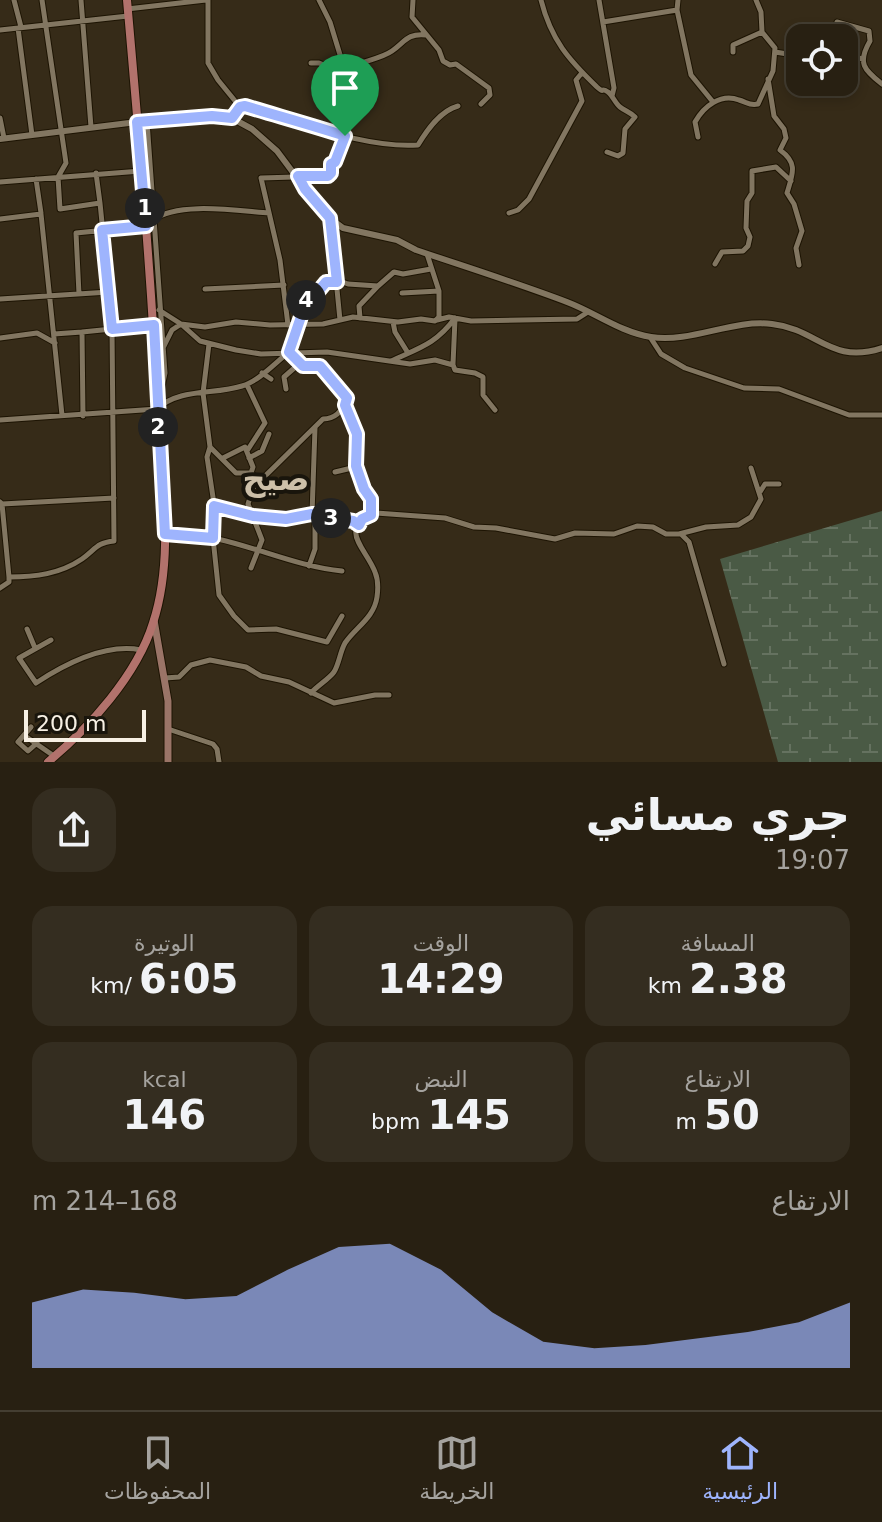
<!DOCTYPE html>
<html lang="ar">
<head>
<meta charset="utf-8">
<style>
	body { margin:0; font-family:"DejaVu Sans",Cairo,sans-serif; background:#342d20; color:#f1f3f6; direction:rtl; height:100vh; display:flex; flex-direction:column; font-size:30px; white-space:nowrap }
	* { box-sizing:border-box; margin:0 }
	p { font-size:26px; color:#a5a39f }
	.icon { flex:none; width:44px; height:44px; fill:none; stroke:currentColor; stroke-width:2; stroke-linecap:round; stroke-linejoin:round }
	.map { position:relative; height:762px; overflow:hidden; direction:ltr }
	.sheet { display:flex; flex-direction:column; background:#282012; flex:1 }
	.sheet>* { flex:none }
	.buttons { position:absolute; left:786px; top:24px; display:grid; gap:16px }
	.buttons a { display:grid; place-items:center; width:72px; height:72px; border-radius:16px; background:#282012; box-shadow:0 4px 12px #0003,0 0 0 2px #443e32; font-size:40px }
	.scale { position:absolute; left:24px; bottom:20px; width:122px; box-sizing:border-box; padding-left:8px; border:4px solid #f7f0e4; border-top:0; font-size:22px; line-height:28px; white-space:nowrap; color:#f7f0e4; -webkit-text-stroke:6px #19150c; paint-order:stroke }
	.pin { position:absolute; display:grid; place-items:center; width:68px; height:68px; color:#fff; margin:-82px -34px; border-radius:50% 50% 50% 0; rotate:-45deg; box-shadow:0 0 8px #0007 }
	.pin .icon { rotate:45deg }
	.km { position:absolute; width:40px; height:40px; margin:-20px; border-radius:50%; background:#222; color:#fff; font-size:22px; line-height:40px; text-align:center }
	.round { display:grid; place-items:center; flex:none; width:84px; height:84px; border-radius:24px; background:#342d20 }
	.headline { display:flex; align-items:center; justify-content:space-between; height:136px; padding:0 32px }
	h1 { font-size:44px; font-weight:700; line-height:60px }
	.metrics { display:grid; grid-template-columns:repeat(3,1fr); gap:12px; height:136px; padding:8px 32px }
	.metrics div { display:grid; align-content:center; border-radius:20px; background:#342d20; text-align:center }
	.metrics b { font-size:40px; font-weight:700 }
	.metrics small { font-size:22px; font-weight:400 }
	.metrics p { font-size:22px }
	.chart { height:224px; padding:16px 32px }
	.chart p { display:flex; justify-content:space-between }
	.chart svg { width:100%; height:144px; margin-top:8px; fill:#9eb4fd; opacity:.7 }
	.tab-bar { display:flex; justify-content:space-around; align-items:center; height:112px; border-top:2px solid #443e32; background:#282012; font-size:22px; color:#a5a39f }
	.tab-bar a { display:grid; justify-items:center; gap:4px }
	.tab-bar .on { color:#9eb4fd }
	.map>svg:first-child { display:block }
	.wetland { fill:url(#wetland-marsh) }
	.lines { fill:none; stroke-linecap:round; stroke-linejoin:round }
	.minor-casing { stroke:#1d1403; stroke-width:7 }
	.tertiary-casing { stroke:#1d1403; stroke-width:8 }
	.secondary-casing { stroke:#1d1403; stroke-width:9 }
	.primary-casing { stroke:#1d1403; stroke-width:10 }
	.minor { stroke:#827661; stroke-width:5 }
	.tertiary { stroke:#827661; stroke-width:6 }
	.secondary { stroke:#9a7467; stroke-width:7 }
	.primary { stroke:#b2726c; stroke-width:8 }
	.route-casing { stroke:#fff; stroke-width:16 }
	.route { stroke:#9eb4fd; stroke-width:10 }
	.labels { text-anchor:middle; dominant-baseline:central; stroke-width:8; stroke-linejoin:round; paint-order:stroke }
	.district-label { font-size:32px; font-weight:bold; fill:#cdc0a9; stroke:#19150c }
</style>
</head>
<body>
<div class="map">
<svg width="882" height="762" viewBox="0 0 882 762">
	<defs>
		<pattern id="wetland-marsh" width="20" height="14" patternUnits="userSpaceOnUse" patternTransform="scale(2)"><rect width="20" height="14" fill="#4a5a45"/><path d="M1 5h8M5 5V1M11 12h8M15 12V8" fill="none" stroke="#657260"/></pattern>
	</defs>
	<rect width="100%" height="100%" fill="#362b18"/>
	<path class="wetland" d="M882 511V762H778L720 559Z"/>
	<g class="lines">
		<g class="minor-casing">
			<path id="minor" d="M14 0 21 27
				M42 0 66 163 58 177 60 209 100 203 96 173
				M81 0 91 127
				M208 0V63L218 80 240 107
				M319 0 330 22 341 58 348 68C362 61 381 59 392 51 405 42 407 33 426 35
				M413 0 412 17 439 50 443 61 450 65 456 64 489 88 490 95 481 104
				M541 0C551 40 569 60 597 87 606 95 599 86 608 92 613 96 615 103 620 107 625 111 630 112 635 117L625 129 623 153 618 156 607 152
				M599 0 614 88 612 96
				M127 9 206 0
				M677 10 691 75 713 102
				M603 22 677 10 678 0
				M837 22 869 31 870 41C857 63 864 70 882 84
				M18 28 32 135
				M0 30 128 16
				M733 52V45L762 32
				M775 52 800 56
				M844 55 863 59
				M359 62 364 77 361 102
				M311 63H319L331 68 343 62
				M768 79 774 116 784 129 786 138 780 150C798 163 793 173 787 193L794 204 802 231 796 248 799 265
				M0 118 4 138
				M232 118 240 107C258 105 271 116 288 120 327 132 378 148 418 145 427 130 440 111 458 106
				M147 121 165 373 160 396
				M698 137 695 122C704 106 721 93 739 100 747 102 749 106 758 104L773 71 775 48 762 32 761 12 756 0
				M36 179 41 213
				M0 182 141 171
				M100 203 109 292
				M509 213 518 210 529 199 582 101 576 80 581 74
				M330 218 340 320
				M0 219 41 214 62 415
				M153 220C178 201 239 211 269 213
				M715 264 722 252 743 251 748 246 750 237 746 228 747 201 752 193V171L776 167 791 181
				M337 280 348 284 378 286 394 272 403 274 431 269
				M205 289 284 285
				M402 293 439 291 427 254
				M79 294 76 233 146 226
				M0 299 109 292 112 329 153 325
				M159 310 181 324 205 327 236 322 270 325 323 324 353 317 398 322 421 319 435 321 439 317V291
				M360 318 359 306 378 286
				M437 320 449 317 471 321 577 319 588 312
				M393 322 395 332 408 353
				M288 325 280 260 261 178 328 176 331 173V164L335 162 345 136
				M300 325 307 299H312L326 282H337
				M54 334 82 332 83 416
				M650 337 661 354 685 368 744 388 779 389 849 415H882
				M0 338 37 333 55 343
				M209 344 203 393 210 447 207 457 214 504 213 538 219 595 234 616 248 630 276 629 327 642 342 616
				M163 348 172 330 181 324 200 341 236 350 261 354 327 352 410 364 435 360 453 365 455 370 475 373 483 377V395L495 410
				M290 351 296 325
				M391 361C419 348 436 344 455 318
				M453 364 455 319
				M262 373 271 379
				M247 385 265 423 247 451
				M286 389 284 377 300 363
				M345 406 357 434 356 466 364 489 371 499V515
				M0 420 157 409C179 388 214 395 242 386 259 381 275 363 289 352L303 366H320L347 398C343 410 336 419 323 419L260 481 251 473H236L210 447
				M315 428 312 514 353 521 359 525
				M223 458 245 447 253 467 251 473
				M249 458 262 451 269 434
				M335 472 356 467
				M760 492 765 484H779
				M0 502 2 504 114 498
				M214 506C252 515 273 522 312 514
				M166 534C228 531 282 565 342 571
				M681 534 689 542 724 664
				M309 566 315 549V515
				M251 568 262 540 248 504 253 488 260 481
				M9 577C35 577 60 574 82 559 96 549 96 543 114 541L112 329 82 332
				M0 588 9 582V577L2 504
				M27 629 35 648
				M51 640 19 658 36 683C65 664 106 643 141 650
				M165 678 179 677 191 665 210 660 246 667 261 676 289 682 334 703 375 695H389
				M311 693C317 686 329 679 334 672 339 664 340 652 345 643 356 627 374 618 377 597 378 590 378 579 375 572 366 548 336 528 376 513L445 518 474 527 496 528 555 539 575 533 614 534 637 526 653 527 666 534H679L706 527 738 525 751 517 761 499 751 468
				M31 727 18 742 28 751 37 743
				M168 729 213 744 217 749 219 762
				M25 736 54 756"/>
		</g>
		<g class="tertiary-casing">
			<path id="tertiary" d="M0 139 137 122 228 116 252 129 277 151 324 214 343 228 397 240 416 250C466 267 517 283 567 302 596 313 620 332 651 337 692 343 732 319 772 324 818 329 830 365 882 348"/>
		</g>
		<g class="secondary-casing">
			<path id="secondary" d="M154 620 168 701V762"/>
		</g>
		<g class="primary-casing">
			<path id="primary" d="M48 762C89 728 137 675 153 623 175 556 161 481 158 412 151 274 139 137 127 0"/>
		</g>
		<use href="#minor" class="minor"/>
		<use href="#tertiary" class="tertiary"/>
		<use href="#secondary" class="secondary"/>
		<use href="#primary" class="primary"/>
	</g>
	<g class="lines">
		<g class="route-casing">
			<path id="route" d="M245 106C278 116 311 125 345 136L335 162 331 164V173L328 176H298L305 189 330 218 337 282H326L312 299H307L289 352 303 366H320L347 398 345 405 357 434 356 466 364 489 371 499V515L362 519 359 525 353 521 312 514 286 519 253 516 214 506 213 538 165 534 154 325 112 329 102 230 146 226 137 122 212 116 232 118 240 107Z"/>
		</g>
		<use href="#route" class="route"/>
	</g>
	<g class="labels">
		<g class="district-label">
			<text x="276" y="479">صيح</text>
		</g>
	</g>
</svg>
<div class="buttons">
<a><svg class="icon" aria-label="locate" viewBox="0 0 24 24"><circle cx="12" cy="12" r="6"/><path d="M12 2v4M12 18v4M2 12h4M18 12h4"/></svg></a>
</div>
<div class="scale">200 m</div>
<div class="pin" style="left:345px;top:136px;background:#1e9e55"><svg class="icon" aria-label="arrive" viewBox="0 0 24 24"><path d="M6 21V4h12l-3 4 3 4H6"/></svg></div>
<b class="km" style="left:145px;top:208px">1</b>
<b class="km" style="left:158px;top:427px">2</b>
<b class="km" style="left:331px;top:518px">3</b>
<b class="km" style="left:306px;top:300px">4</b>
</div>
<section class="sheet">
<div class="headline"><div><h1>جري مسائي</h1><p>19:07</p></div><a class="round"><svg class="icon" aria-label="share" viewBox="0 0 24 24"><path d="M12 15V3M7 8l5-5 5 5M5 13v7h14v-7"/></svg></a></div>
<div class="metrics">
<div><p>المسافة</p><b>2.38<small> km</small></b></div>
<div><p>الوقت</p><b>14:29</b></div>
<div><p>الوتيرة</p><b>6:05<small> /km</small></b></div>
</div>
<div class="metrics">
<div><p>الارتفاع</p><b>50<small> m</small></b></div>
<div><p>النبض</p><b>145<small> bpm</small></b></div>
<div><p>kcal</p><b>146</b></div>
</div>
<div class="chart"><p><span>الارتفاع</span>168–214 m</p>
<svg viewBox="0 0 160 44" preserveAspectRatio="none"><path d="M0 44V24L10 20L20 21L30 23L40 22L50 14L60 7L70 6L80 14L90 27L100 36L110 38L120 37L130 35L140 33L150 30L160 24V44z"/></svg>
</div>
</section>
<nav class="tab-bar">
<a class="on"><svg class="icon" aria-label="home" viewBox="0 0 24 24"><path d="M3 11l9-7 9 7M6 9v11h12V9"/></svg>الرئيسية</a>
<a><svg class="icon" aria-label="map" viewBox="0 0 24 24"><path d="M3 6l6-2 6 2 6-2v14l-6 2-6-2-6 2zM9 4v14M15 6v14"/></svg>الخريطة</a>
<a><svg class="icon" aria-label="saved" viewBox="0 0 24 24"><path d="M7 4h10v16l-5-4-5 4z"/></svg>المحفوظات</a>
</nav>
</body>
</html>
